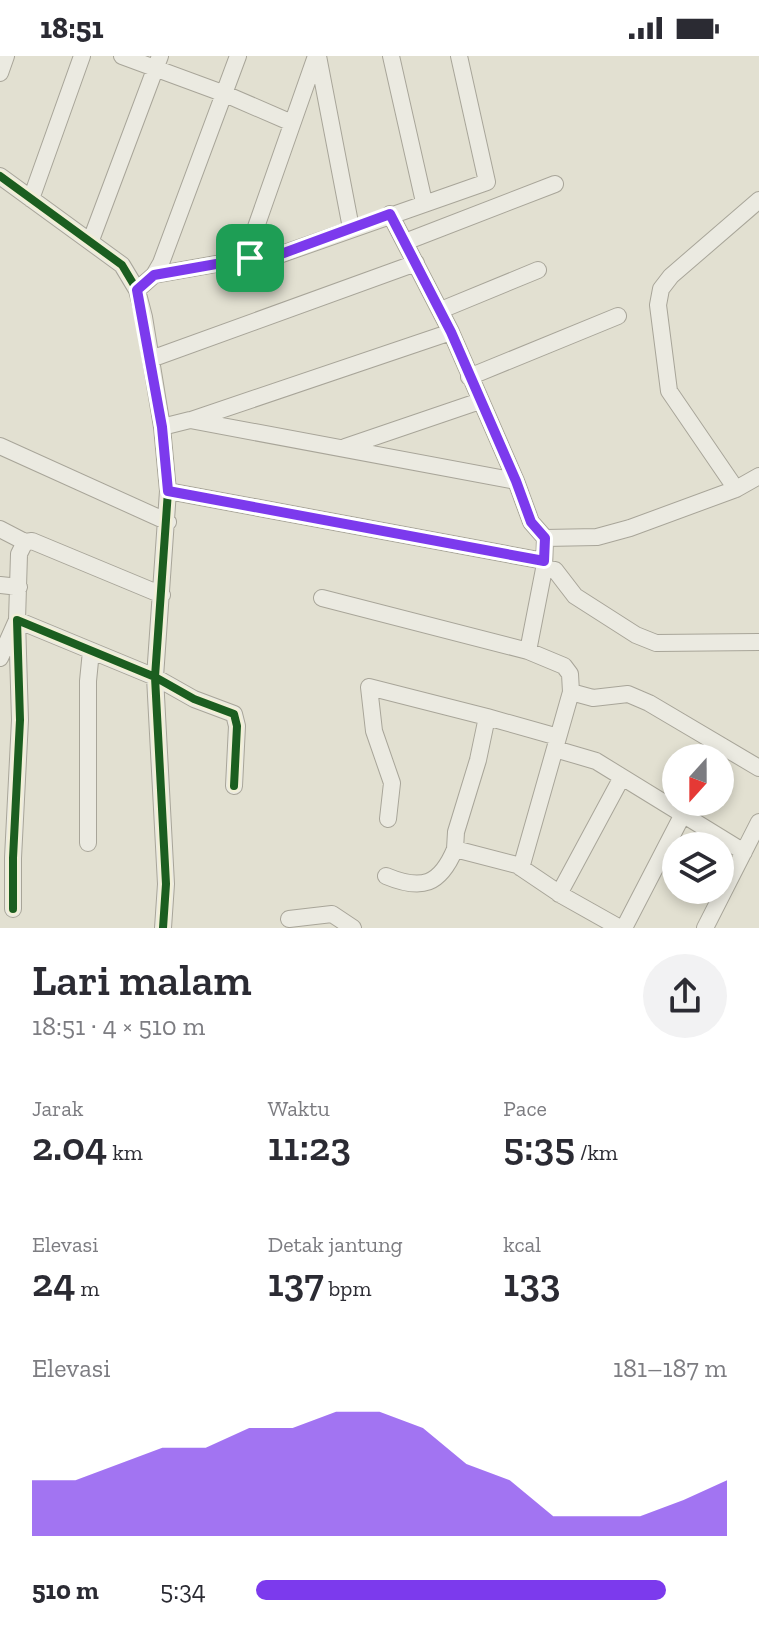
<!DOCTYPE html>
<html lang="id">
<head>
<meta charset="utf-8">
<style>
	body { margin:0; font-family:"Zilla Slab",serif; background:#f2f2f3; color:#2b2b33; height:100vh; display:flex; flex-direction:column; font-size:30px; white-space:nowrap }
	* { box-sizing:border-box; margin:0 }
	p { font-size:26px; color:#7c7c81 }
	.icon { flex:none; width:44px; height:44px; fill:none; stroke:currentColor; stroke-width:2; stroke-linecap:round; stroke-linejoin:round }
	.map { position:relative; height:872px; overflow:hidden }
	.drawer { display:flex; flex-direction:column; background:#fff; flex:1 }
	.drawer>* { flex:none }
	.needle { width:52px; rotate:201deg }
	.tools { position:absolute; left:662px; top:688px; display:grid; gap:16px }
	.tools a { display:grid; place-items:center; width:72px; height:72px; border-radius:50%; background:#fff; box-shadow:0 4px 12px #0003; font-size:40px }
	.pin { position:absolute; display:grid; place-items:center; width:68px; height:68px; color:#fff; margin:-34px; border-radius:16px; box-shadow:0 4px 12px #0006 }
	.round { display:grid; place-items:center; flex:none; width:84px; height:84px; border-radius:42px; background:#f2f2f3 }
	.headline { display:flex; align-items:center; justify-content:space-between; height:136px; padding:0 32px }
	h1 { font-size:44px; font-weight:600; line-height:60px }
	.figures { display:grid; grid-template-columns:repeat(3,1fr); gap:12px; height:136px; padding:8px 32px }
	.figures div { display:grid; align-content:center }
	.figures b { font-size:40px; font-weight:600 }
	.figures small { font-size:22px; font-weight:400 }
	.figures p { font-size:22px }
	.chart { height:224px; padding:16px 32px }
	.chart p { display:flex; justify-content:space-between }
	.chart svg { width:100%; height:144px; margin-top:8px; fill:#7c3aed; opacity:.7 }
	ul { padding:0 32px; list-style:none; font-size:26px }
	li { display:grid; grid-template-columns:128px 96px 1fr; align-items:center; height:60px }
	li i { height:20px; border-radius:10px; background:#7c3aed }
	.status { display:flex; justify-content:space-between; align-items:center; height:56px; padding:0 40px; background:#fff; direction:ltr }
	.status svg { height:22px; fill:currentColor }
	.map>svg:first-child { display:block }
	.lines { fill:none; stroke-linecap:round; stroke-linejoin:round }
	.street-casing { stroke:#a8a599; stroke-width:18 }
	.street { stroke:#ebeae1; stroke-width:16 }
	.cycleway-casing { stroke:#f2efd7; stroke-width:13 }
	.cycleway { stroke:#1b5e20; stroke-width:8 }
	.route-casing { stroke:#fff; stroke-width:16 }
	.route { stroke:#7c3aed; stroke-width:10 }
</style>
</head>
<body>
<div class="status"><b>18:51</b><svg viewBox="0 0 49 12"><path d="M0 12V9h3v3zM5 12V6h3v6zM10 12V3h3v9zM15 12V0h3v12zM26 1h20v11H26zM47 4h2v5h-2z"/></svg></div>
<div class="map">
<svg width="759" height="872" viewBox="0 0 759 872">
	<rect width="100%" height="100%" fill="#e2e0d1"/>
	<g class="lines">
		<g class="street-casing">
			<path id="street" d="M122 0 225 38 292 67
				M316 0 249 191 248 199 253 204 262 205 487 126 459 0
				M318 0 351 172
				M391 0 424 146
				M0 17 6 0
				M0 120 122 209 137 234 144 261 162 371 168 435 155 621 166 828 163 872
				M31 143 82 0
				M390 158 451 276 516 425 531 466 545 482 544 513 528 595
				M91 184 160 0
				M405 186 555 128
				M154 219 250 202
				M137 234 154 219 161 207 238 0
				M441 254 538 214
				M151 303 416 207
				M469 321 618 260
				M191 364 451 276
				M162 371 190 364 516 425
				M0 390 168 466
				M345 391 480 345
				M736 433 669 335 658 249 661 233 671 220 759 144
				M168 435 544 505
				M0 473 25 486
				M545 482 597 481 630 472 736 433 759 420
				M544 513 555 514 575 540 636 579 656 587 759 586
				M0 529 19 531
				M322 542 528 595 564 610 570 618 571 636 521 812
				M0 602 17 564 19 498 25 486 32 485 162 539
				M571 636 593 642 628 638 649 647 759 712
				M555 693 596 705 744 796
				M388 763 392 727 374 675 369 631 487 661
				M88 787V625L91 595
				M455 793 456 776 478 704 487 661 558 681
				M386 820C422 835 440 829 455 793L517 809 563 840 620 872
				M559 838 622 721
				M13 853V802L20 664 17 564 155 621 194 643 234 658 237 670 234 730
				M289 863 332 858 353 872
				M624 872 683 758
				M705 872 759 766"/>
		</g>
		<use href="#street" class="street"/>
		<g class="cycleway-casing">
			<path id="cycleway" d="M0 120 122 209 137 234 144 261 162 371 168 435 155 621 166 828 163 872
				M13 853V802L20 664 17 564 155 621 194 643 234 658 237 670 234 730"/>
		</g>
		<use href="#cycleway" class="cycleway"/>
	</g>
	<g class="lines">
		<g class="route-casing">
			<path id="route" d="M390 158 451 276 516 425 531 466 545 482 544 505 168 435 162 371 137 234 154 219 250 202 262 205Z"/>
		</g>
		<use href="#route" class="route"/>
	</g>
</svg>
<div class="tools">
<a><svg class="needle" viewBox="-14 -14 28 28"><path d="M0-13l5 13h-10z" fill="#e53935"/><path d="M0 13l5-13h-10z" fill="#7c7c81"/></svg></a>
<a><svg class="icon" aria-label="layers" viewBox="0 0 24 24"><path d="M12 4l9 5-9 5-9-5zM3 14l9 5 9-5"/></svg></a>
</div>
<div class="pin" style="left:250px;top:202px;background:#1e9e55"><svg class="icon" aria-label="arrive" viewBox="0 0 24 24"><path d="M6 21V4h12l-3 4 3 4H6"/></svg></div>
</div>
<section class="drawer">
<div class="headline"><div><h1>Lari malam</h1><p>18:51 · 4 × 510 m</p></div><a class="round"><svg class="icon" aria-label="share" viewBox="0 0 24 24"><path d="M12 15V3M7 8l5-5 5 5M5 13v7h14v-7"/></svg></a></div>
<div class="figures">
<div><p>Jarak</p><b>2.04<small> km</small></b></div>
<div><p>Waktu</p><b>11:23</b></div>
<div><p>Pace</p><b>5:35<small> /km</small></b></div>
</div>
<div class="figures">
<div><p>Elevasi</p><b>24<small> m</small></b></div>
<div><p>Detak jantung</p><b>137<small> bpm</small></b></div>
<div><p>kcal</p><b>133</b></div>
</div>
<div class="chart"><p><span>Elevasi</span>181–187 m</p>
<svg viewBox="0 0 160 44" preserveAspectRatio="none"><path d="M0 44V27L10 27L20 22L30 17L40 17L50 11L60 11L70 6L80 6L90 11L100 22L110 27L120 38L130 38L140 38L150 33L160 27V44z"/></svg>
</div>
<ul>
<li><b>510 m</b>5:34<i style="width:87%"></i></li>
</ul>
</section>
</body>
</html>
